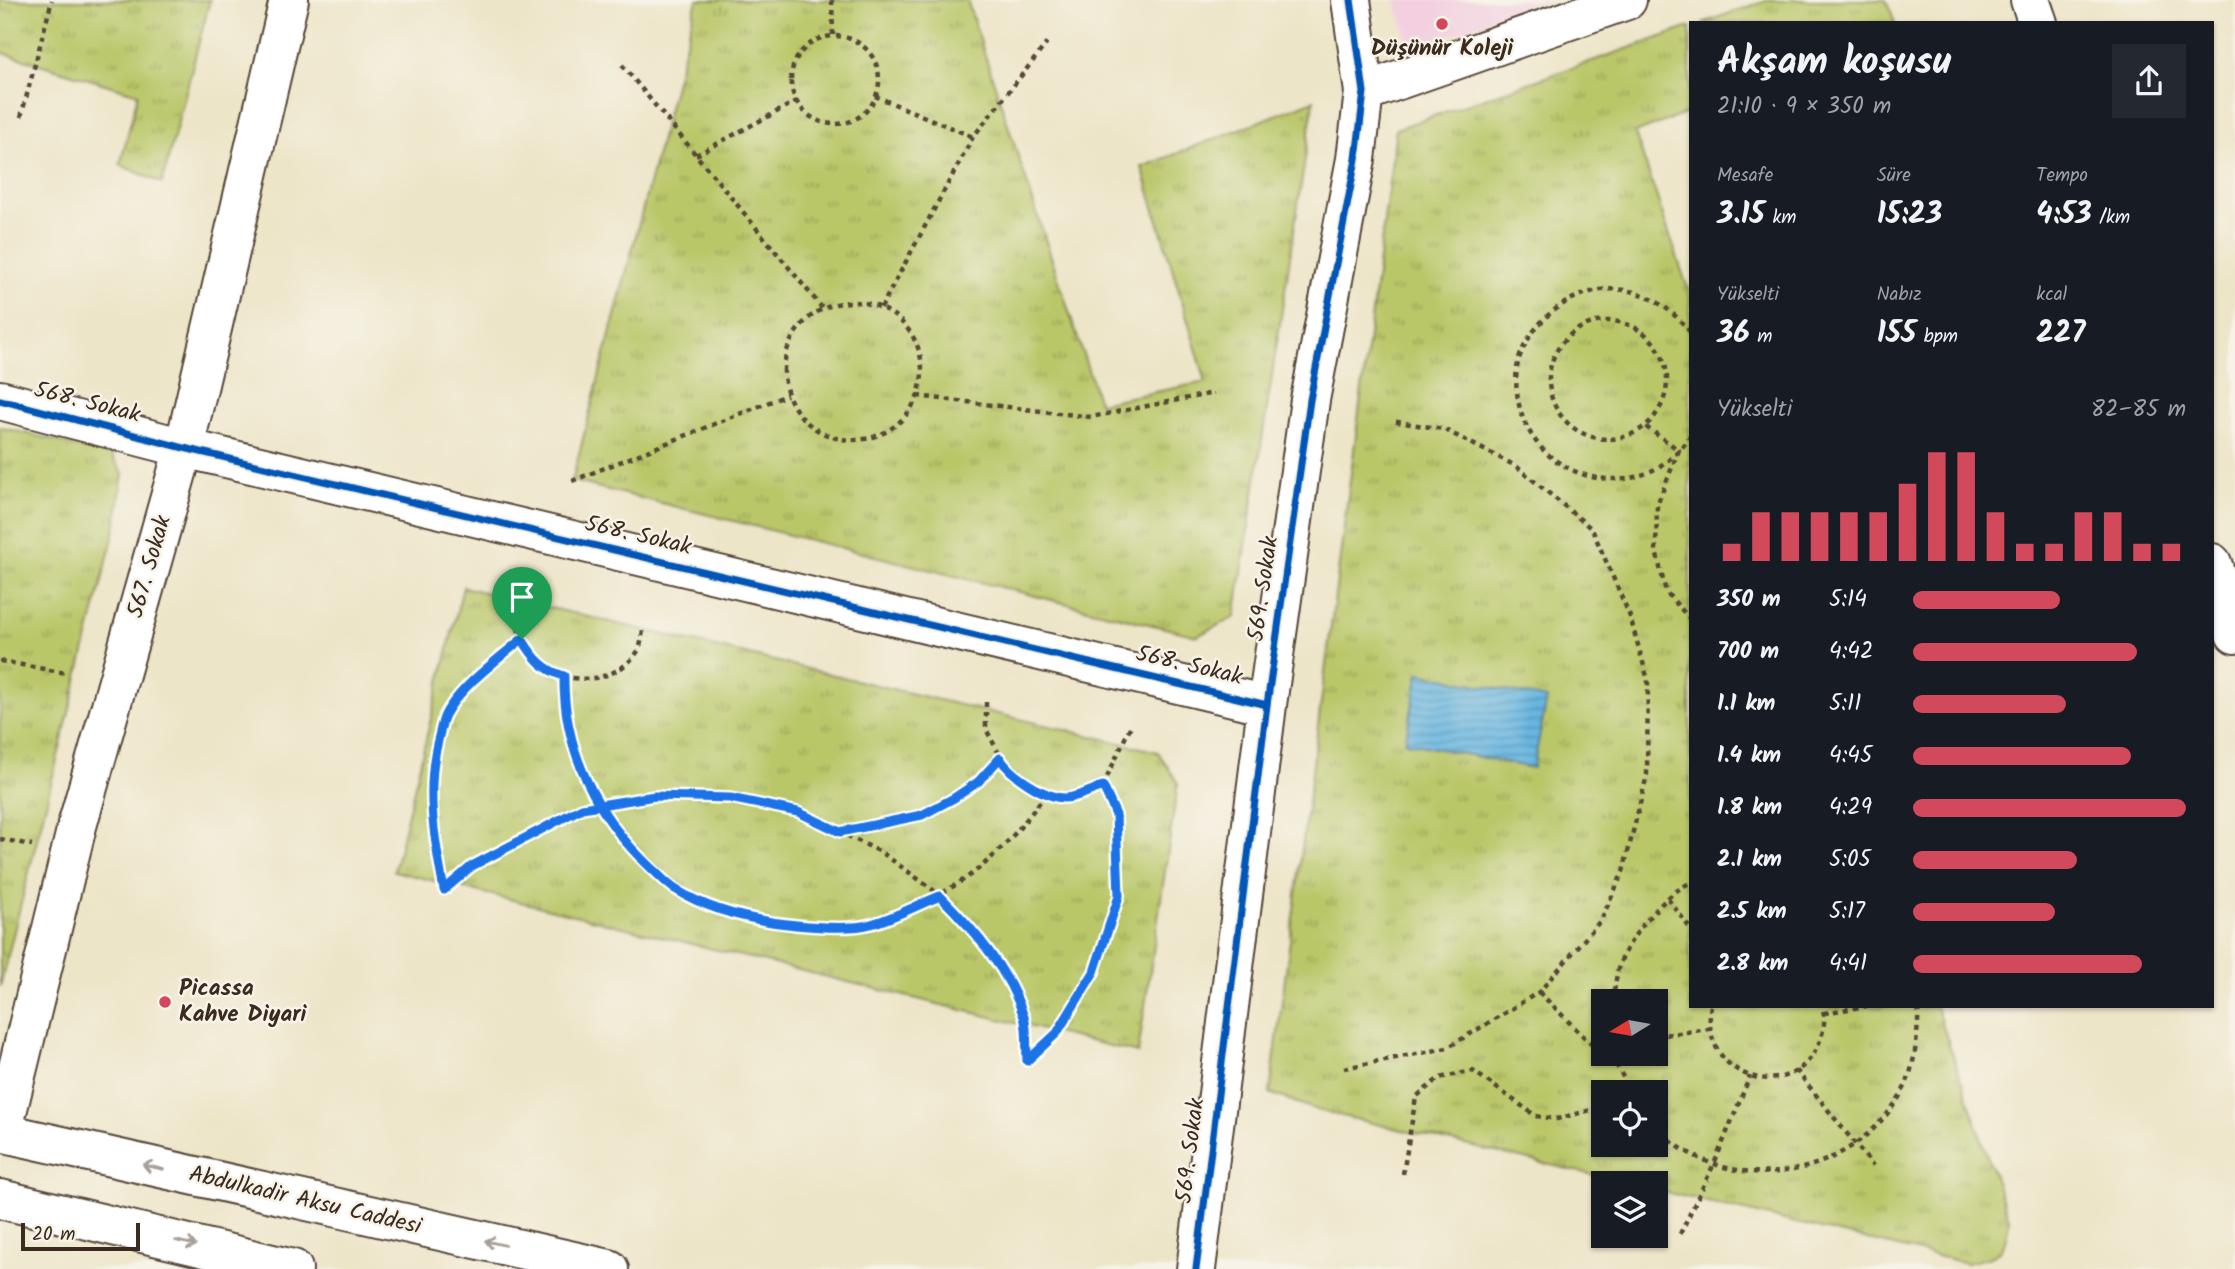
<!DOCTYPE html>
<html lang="tr">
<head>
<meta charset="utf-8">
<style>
	body { margin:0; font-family:Kalam,sans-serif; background:#242831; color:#f1f3f6; height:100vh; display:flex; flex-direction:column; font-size:26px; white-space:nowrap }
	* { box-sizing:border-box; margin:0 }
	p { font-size:23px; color:#9ea1a6 }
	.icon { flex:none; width:38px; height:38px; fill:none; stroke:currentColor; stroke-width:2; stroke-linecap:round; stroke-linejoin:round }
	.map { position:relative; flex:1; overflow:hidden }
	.drawer { position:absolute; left:1689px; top:21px; width:525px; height:987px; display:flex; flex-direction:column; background:#171b24; border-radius:0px; box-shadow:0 2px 5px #0004 }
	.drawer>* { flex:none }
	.needle { width:46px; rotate:259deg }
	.fabs { position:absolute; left:1591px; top:989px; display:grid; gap:14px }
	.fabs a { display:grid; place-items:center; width:77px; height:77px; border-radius:0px; background:#171b24; box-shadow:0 2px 5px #0004; font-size:35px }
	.scale { position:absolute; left:21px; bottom:18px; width:119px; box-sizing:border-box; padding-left:7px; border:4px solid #3b2a1e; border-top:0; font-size:19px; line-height:24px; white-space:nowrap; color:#3b2a1e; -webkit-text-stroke:5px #f7f3e8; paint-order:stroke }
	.pin { position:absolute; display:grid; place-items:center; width:60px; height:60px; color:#fff; margin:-72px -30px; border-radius:50% 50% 50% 0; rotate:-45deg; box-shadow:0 0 7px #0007 }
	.pin .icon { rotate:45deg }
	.round { display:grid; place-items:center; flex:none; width:74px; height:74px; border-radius:0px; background:#242831 }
	.overview { display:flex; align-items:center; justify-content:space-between; height:119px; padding:0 28px }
	h1 { font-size:38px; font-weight:700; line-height:52px }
	.stats { display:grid; grid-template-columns:repeat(3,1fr); gap:10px; height:119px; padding:7px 28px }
	.stats div { display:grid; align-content:center }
	.stats b { font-size:30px; font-weight:700 }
	.stats small { font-size:19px; font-weight:400 }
	.stats p { font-size:19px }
	.chart { height:196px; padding:14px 28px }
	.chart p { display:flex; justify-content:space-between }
	.chart svg { width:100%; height:126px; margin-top:7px; stroke:#d1495b; stroke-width:6 }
	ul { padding:0 28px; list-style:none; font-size:23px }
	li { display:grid; grid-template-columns:112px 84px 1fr; align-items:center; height:52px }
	li i { height:18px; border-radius:9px; background:#d1495b }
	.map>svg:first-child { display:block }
	.built { fill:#f3cfe0 }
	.grass { fill:url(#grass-tufts); stroke:#7a7844; stroke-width:2; fill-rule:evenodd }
	.water { fill:url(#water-rules); stroke:#517080; stroke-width:2 }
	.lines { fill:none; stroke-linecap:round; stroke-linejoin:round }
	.minor-casing { stroke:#564638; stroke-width:42 }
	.secondary-casing { stroke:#564638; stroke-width:42 }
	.path { stroke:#564638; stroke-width:4.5; stroke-dasharray:5 5; stroke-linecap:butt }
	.minor { stroke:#fff; stroke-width:38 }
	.secondary { stroke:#fff; stroke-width:38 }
	.cycleway-casing { stroke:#f7f3e8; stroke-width:11 }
	.cycleway { stroke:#0057b8; stroke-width:7 }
	.oneway { stroke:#a79f9a }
	.route-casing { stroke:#fff; stroke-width:14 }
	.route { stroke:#1a73e8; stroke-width:9 }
	.poi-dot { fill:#d1495b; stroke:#f7f3e8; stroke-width:2.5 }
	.labels { text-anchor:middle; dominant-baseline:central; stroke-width:5; stroke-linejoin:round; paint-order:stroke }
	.poi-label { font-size:23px; font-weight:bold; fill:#3b2a1e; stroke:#f7f3e8 }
	.street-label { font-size:23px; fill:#3b2a1e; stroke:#f7f3e8 }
</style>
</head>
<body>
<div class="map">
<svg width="2235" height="1269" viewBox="0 0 2235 1269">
	<defs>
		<pattern id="grass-tufts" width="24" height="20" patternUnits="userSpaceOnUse" patternTransform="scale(1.75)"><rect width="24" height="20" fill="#bac769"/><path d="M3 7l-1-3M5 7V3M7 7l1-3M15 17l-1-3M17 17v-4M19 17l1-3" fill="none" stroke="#98a256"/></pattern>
		<pattern id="water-rules" width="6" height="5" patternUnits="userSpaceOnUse" patternTransform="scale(1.75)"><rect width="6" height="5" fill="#67b6e1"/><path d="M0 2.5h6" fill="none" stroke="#5694b6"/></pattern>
	</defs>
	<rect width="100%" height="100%" fill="#f7f3e8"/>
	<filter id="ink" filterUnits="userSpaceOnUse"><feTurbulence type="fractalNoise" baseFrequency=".0143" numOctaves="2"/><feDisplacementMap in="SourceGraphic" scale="14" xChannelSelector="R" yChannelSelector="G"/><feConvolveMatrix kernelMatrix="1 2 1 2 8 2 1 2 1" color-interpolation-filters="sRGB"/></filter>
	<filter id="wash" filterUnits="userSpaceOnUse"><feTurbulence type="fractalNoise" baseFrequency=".00686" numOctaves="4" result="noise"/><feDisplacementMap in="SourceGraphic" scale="28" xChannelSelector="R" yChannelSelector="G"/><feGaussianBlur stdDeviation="1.57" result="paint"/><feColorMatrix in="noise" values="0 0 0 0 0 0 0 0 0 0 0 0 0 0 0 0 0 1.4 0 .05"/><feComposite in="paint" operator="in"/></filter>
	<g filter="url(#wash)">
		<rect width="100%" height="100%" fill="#ede5c8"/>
		<path class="built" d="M1394 0H1553L1411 48Z"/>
		<path class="grass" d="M0 0H210L162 183 120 165 138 94 0 52Z
			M697 0H967L1099 403 1206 382 1142 167 1314 100 1235 617 1197 636 572 481Z
			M1768 0H1886L1895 23H1702Z
			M1690 27V112L1635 133 1690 295V1006H1936L2009 1219C2005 1254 2001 1256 1966 1263L1656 1190V1183H1627L1317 1110 1270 1093 1396 129ZM1603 1001H1656V1054H1603ZM1603 1092H1656V1144H1603Z
			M0 427 111 454 123 474 115 529 0 987Z
			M463 587 1158 752 1178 783 1138 1053 394 871Z"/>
		<path class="water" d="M1419 673 1547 699 1533 768 1405 742Z"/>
	</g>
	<g filter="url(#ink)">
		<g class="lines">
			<g class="minor-casing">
				<path id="minor" d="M2030 0 2038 23
					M1364 92 1627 0
					M0 400 184 448 1267 705
					M2212 563 2235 634
					M2 1133 77 826 184 448 289 0
					M1196 1269 1267 705 1310 400 1356 159 1364 92 1351 0"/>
			</g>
			<g class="secondary-casing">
				<path id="secondary" d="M0 1132 609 1269
					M0 1199 293 1269"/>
			</g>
			<path class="path" d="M832 0 833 36
				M791 80a44 44 0 1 1 88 0a44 44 0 1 1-88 0Z
				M622 65 823 309
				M875 96 973 137
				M21 117 52 0
				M696 155 797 101
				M784 371a69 69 0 1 1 138 0a69 69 0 1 1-138 0Z
				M881 308 973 137 1047 43
				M1549 380a59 59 0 1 1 118 0a59 59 0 1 1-118 0Z
				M1690 332C1678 317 1664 304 1645 296 1595 274 1538 308 1520 356 1514 373 1516 392 1520 409 1525 427 1536 445 1551 457 1568 470 1588 479 1610 479 1616 479 1624 480 1631 478 1654 473 1679 456 1690 436
				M917 396 1091 417 1214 393
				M1646 427 1679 450 1657 505 1656 551 1666 592 1690 619
				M572 481 787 395
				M515 587C514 612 516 639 534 659 562 688 616 685 638 651 641 646 642 636 643 630
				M522 639C499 658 459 689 445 715 442 721 441 729 439 736 425 788 434 838 444 890L472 866 582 808 655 796 730 798 798 812 881 852 932 889 970 925 1005 977 1025 1019 1027 1061
				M0 661 66 673
				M564 676C563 750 597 818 651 867 658 874 666 883 674 889 711 913 756 921 800 925 821 927 847 929 869 925 880 923 892 916 903 911 971 884 1004 852 1047 792
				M986 702V729L1005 765 1031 787 1065 798 1103 786 1116 815 1119 896 1094 972 1057 1033 1028 1060
				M1103 786 1132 723
				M841 832 922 815 978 782 1000 758
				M0 839 32 845
				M1668 899 1690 928
				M1539 992 1591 1044 1603 1042
				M1613 1001C1614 990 1616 979 1618 969 1626 940 1664 894 1690 883
				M1711 1006C1698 1079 1793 1107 1819 1043 1824 1031 1826 1019 1822 1006
				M1824 1013 1867 1006
				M1656 1036 1709 1029
				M1616 1054 1617 1066 1631 1092
				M1344 1068 1447 1048 1539 992 1601 920 1623 872 1647 775 1648 680 1629 614 1592 529 1516 466 1443 429 1391 421
				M1796 1070 1873 1166
				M1656 1126C1663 1133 1670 1142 1679 1147 1754 1195 1850 1173 1898 1099 1916 1072 1917 1037 1919 1006
				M1403 1174 1416 1097 1439 1078 1473 1071 1536 1116 1557 1119 1591 1110 1603 1104
				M1680 1234 1714 1164 1750 1076"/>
			<use href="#minor" class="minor"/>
			<use href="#secondary" class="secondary"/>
			<g class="cycleway-casing">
				<path id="cycleway" d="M0 400 184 448 1267 705
					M1196 1269 1267 705 1310 400 1356 159 1364 92 1351 0"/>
			</g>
			<use href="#cycleway" class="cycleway"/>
		</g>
		<defs><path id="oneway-shaft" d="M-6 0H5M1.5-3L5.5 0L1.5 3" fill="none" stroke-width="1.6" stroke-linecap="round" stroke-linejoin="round" transform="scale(1.75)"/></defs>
		<g class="oneway">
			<use href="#oneway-shaft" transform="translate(153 1167) rotate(-167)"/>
			<use href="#oneway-shaft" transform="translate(186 1243) rotate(13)"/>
			<use href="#oneway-shaft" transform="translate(495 1243) rotate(-167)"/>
		</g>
	</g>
	<g class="lines" filter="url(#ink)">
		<g class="route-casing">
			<path id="route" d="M522 639C499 658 459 688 445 715 442 721 441 729 439 736 425 788 434 838 444 890L472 866 582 808 655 796 730 798 798 812 840 832 922 815 954 798 978 782 1000 758C1010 775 1045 798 1065 798 1077 798 1092 790 1103 786L1116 815 1119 896 1094 972 1057 1033 1027 1061C1026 1047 1028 1030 1024 1017 1009 970 974 930 940 896 917 905 894 918 871 924 851 930 817 927 796 925 754 921 712 912 675 889 667 884 659 875 651 868 597 818 563 750 564 676 543 670 533 657 522 639"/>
		</g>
		<use href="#route" class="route"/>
	</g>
	<g class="poi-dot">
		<circle cx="1442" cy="24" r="7"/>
		<circle cx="165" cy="1002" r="7"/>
	</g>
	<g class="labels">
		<g class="poi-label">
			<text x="1442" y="49">Düşünür Koleji</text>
			<text x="179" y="989" text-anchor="start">Picassa<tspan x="179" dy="26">Kahve Diyari</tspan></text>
		</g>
		<g class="street-label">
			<text transform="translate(87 403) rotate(14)">568. Sokak</text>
			<text transform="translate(638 536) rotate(13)">568. Sokak</text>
			<text transform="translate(150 567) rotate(-74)">567. Sokak</text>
			<text transform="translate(1264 589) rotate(-82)">569. Sokak</text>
			<text transform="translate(1189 666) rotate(13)">568. Sokak</text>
			<text transform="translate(1191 1151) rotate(-83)">569. Sokak</text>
			<text transform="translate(305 1201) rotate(13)">Abdulkadir Aksu Caddesi</text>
		</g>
	</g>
</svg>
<div class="fabs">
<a><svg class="needle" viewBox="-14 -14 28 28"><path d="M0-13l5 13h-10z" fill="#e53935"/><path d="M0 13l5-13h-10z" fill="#9ea1a6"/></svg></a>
<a><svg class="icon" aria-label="locate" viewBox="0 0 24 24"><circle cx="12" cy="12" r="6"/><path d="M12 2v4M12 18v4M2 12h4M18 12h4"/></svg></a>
<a><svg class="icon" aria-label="layers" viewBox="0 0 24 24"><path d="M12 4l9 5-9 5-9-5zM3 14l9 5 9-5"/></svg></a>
</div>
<div class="scale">20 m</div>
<div class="pin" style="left:522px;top:639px;background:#1e9e55"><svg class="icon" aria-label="arrive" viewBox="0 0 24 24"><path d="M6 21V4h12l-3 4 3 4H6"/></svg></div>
<section class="drawer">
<div class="overview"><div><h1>Akşam koşusu</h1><p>21:10 · 9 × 350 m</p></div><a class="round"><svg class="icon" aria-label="share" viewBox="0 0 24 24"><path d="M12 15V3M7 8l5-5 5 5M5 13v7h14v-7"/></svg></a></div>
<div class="stats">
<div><p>Mesafe</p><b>3.15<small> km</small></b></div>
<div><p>Süre</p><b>15:23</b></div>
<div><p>Tempo</p><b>4:53<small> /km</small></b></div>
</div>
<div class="stats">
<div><p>Yükselti</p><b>36<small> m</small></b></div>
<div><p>Nabız</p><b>155<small> bpm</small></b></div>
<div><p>kcal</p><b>227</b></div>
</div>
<div class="chart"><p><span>Yükselti</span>82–85 m</p>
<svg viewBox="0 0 160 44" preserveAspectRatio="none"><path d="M5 44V38M15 44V27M25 44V27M35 44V27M45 44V27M55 44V27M65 44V17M75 44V6M85 44V6M95 44V27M105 44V38M115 44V38M125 44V27M135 44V27M145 44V38M155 44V38"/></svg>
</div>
<ul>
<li><b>350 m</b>5:14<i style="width:54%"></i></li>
<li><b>700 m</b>4:42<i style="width:82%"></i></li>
<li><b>1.1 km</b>5:11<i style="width:56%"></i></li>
<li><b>1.4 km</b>4:45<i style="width:80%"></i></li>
<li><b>1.8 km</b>4:29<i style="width:100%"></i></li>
<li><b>2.1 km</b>5:05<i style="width:60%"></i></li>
<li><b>2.5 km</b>5:17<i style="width:52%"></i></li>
<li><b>2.8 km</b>4:41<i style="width:84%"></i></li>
</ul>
</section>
</div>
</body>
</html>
